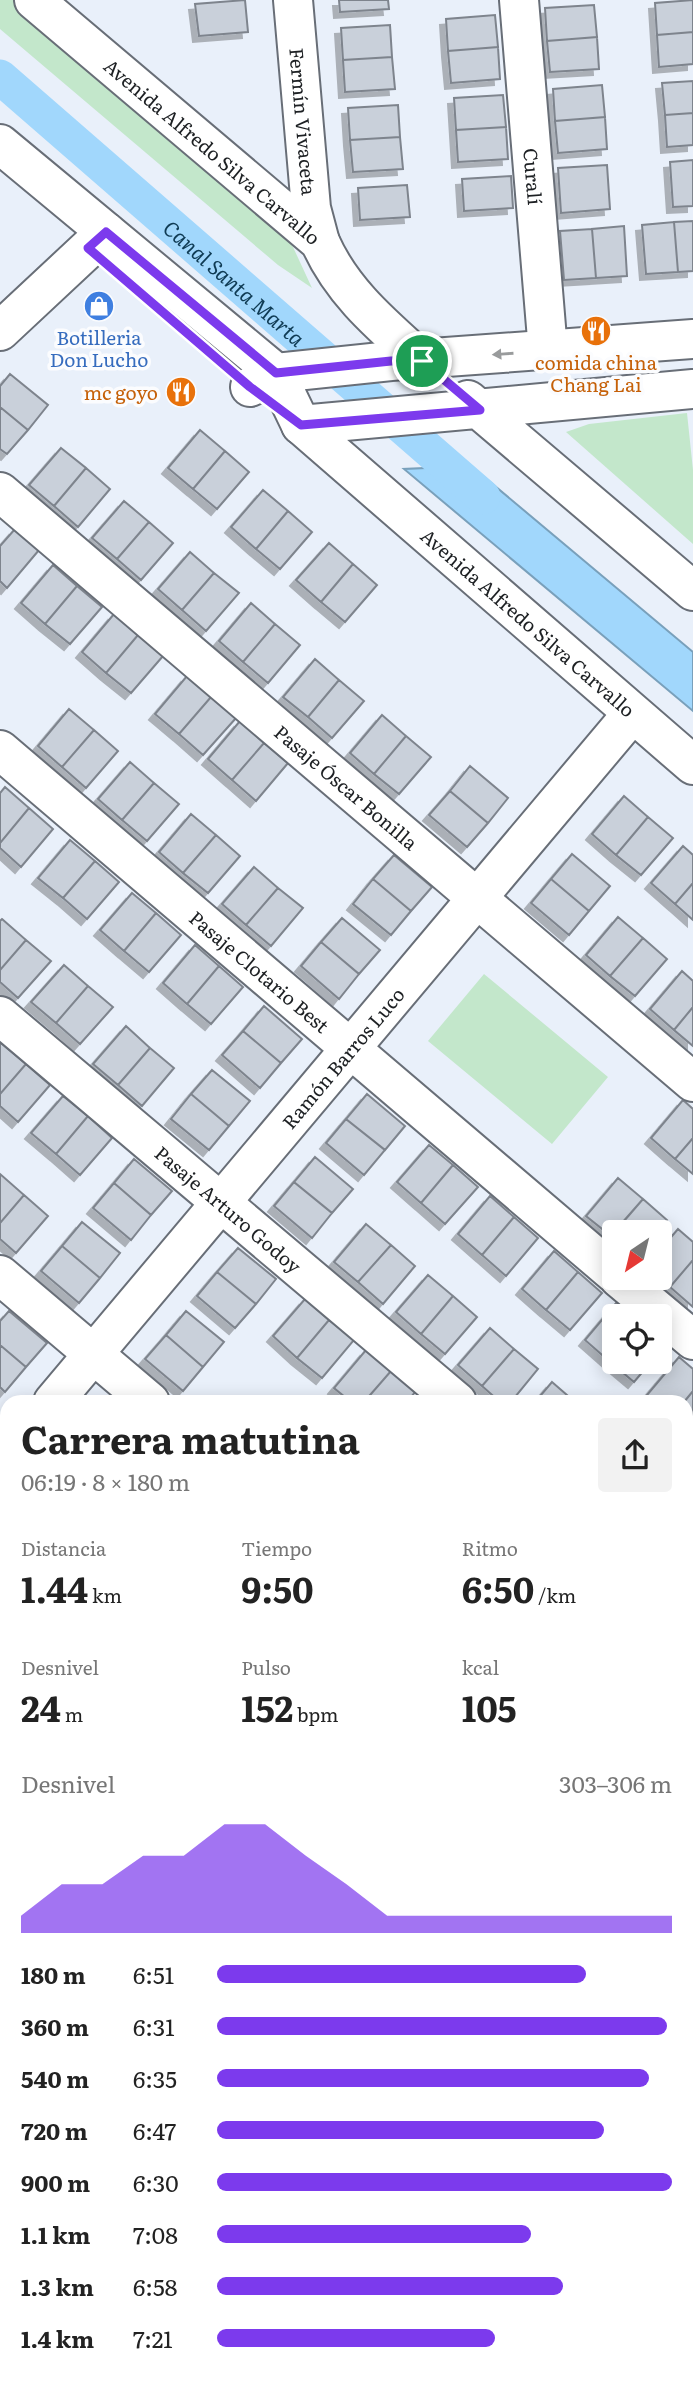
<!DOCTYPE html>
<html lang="es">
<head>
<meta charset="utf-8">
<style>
	body { margin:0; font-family:Literata,serif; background:#f2f2f2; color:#222; height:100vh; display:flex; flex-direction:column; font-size:26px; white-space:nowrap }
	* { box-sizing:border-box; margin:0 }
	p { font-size:23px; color:#767676 }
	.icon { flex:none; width:38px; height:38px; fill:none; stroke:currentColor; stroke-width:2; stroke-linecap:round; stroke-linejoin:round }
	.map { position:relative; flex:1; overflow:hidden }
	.drawer { position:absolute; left:0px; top:1395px; width:693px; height:989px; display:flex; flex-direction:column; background:#fff; border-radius:21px 21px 0 0; box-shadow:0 4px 18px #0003 }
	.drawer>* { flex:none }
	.needle { width:46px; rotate:215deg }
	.fabs { position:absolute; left:602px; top:1220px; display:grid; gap:14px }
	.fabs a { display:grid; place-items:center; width:70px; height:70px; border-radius:7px; background:#fff; box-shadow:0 4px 18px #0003; font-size:35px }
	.pin { position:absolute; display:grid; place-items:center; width:60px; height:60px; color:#fff; margin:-30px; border:4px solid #fff; border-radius:50%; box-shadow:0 2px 7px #0007 }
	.round { display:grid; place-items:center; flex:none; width:74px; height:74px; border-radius:7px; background:#f2f2f2 }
	.headline { display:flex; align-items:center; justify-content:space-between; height:119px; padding:0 21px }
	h1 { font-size:38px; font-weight:700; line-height:52px }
	.figures { display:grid; grid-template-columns:repeat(3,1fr); gap:10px; height:119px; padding:7px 21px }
	.figures div { display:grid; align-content:center }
	.figures b { font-size:35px; font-weight:700 }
	.figures small { font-size:19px; font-weight:400 }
	.figures p { font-size:19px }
	.chart { height:196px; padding:14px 21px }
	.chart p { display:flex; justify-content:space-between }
	.chart svg { width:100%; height:126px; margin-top:7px; fill:#7c3aed; opacity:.7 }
	ul { padding:0 21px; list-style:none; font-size:23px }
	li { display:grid; grid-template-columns:112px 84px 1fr; align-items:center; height:52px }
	li i { height:18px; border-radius:9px; background:#7c3aed }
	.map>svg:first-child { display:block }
	.green { fill:#c3e7cb }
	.water { fill:#a1d7fc; stroke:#79a0bb; stroke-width:2 }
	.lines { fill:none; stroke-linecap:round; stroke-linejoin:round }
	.canal { stroke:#a1d7fc; stroke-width:35 }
	.building { fill:#c9d0da; stroke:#7e848d; stroke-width:2; filter:url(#shadow) }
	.street-casing { stroke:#686e77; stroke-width:42 }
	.secondary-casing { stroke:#686e77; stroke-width:42 }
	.street { stroke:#fff; stroke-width:38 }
	.secondary { stroke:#fff; stroke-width:38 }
	.oneway { fill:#999b9c }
	.route-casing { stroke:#fff; stroke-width:14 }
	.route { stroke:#7c3aed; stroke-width:9 }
	.labels { text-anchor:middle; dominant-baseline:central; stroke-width:7; stroke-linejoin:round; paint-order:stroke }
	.street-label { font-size:19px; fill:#1d2023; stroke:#fbfcfe }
	.shop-label { font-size:19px; fill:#366cbe; stroke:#fbfcfe }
	.food-label { font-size:19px; fill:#c56008; stroke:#fbfcfe }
	.water-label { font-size:21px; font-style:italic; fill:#0f3b54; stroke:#fbfcfe }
</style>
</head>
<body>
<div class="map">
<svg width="693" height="2383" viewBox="0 0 693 2383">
	<defs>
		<filter id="shadow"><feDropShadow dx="-6" dy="6" stdDeviation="0" flood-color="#0004"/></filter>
	</defs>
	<rect width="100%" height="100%" fill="#e9f0fa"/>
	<path class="green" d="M0 0H17L273 219 293 247 312 288 278 265 0 29Z
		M687 413 693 470V544L566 432 589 424Z
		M484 974 608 1077 552 1144 428 1041Z
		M153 2376H291L299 2383H148Z"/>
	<path class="water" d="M471 466 693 652V711L404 469Z"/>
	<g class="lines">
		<path class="canal" id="s1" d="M0 77 483 497"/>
	</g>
	<path class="building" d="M245 0 248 32 199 36 195 4Z
		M339 0H388L389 9 340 12Z
		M693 0V32L657 35 655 3Z
		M594 5 597 37 547 41 545 8Z
		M495 15 498 47 448 51 446 19Z
		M390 25 392 57 343 60 341 28Z
		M693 32V64L659 67 657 35Z
		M597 37 599 69 550 72 547 41Z
		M498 47 500 79 451 83 448 51Z
		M392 57 395 89 345 92 343 60Z
		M693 81V113L665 115 662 83Z
		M602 85 605 117 555 121 553 89Z
		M503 95 506 127 456 130 454 98Z
		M398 105 400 137 350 140 348 108Z
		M693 113V145L667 147 665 115Z
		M605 117 607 149 558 153 555 121Z
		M506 127 508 159 458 162 456 130Z
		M400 137 403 169 353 172 350 140Z
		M693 160V206L673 207 670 162Z
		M607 165 610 209 561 213 558 168Z
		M511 176 513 208 464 211 462 179Z
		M407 185 410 217 360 220 358 188Z
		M693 221V271L678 272 674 222Z
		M674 222 678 272 646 274 642 225Z
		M624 226 627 276 596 278 592 229Z
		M592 229 596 278 564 280 560 231Z
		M10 374 48 405 28 430 0 407V386Z
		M0 407 28 430 7 454 0 449Z
		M200 430 225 451 193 489 168 468Z
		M61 448 86 468 54 506 29 485Z
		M225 451 249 472 217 509 193 489Z
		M86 468 110 489 78 527 54 506Z
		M263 490 288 511 256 549 231 527Z
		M124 501 149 522 117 559 92 538Z
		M288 511 312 532 280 569 256 549Z
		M149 522 173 543 141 580 117 559Z
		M15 529 39 550 7 588 0 581V546Z
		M329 543 353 564 321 602 296 580Z
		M190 552 214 573 182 610 158 589Z
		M353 564 377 585 345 622 321 602Z
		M53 565 77 586 45 624 21 603Z
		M214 573 239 593 206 631 182 610Z
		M77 586 102 607 70 644 45 624Z
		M251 603 275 624 243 662 219 641Z
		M114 614 138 635 106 673 82 652Z
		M275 624 300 645 268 683 243 662Z
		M138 635 163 656 131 693 106 673Z
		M315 659 339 680 308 717 283 697Z
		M187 676 211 697 179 734 155 714Z
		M339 680 364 701 332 738 308 717Z
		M211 697 236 718 203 755 179 734Z
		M69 709 94 730 62 767 38 746Z
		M382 715 406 736 374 774 350 753Z
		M240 721 264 743 232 780 208 759Z
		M94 730 118 751 86 788 62 767Z
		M406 736 431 757 399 794 374 774Z
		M264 743 288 763 256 801 232 780Z
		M130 762 154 783 122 820 98 799Z
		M470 766 508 798 488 823 450 791Z
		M154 783 179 804 147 841 122 820Z
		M5 787 29 808 0 843V793Z
		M450 791 488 823 467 847 429 815Z
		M624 796 648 817 616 855 592 834Z
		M29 808 53 829 21 867 0 848V843Z
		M191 814 216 835 183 873 159 852Z
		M648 817 673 838 641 875 616 855Z
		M216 835 240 856 208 893 183 873Z
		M70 840 95 861 63 898 38 878Z
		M683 846 693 855V883L675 904 651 883Z
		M572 854 610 886 589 911 551 879Z
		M394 855 432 887 411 911 373 879Z
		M95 861 119 882 87 919 63 898Z
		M254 867 278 888 246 925 222 904Z
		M373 879 411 911 391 935 353 904Z
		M551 879 589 911 569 935 531 903Z
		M693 883V920L675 904Z
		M278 888 303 908 271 946 246 925Z
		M132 893 156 913 124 951 100 930Z
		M156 913 181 935 149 972 124 951Z
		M618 917 643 938 610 976 586 955Z
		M342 918 380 950 359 974 321 942Z
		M2 919 26 940 0 970V921Z
		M643 938 667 959 635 996 610 976Z
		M26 940 51 961 18 998 0 982V970Z
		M321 942 359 974 339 999 301 966Z
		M195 945 219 966 187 1004 163 983Z
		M64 965 88 986 56 1023 31 1002Z
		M219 966 243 987 211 1024 187 1004Z
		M682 971 693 981V1007L674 1030 650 1009Z
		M88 986 113 1007 80 1044 56 1023Z
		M264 1006 302 1039 281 1063 243 1031Z
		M693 1007V1046L674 1030Z
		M126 1026 150 1048 118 1085 93 1064Z
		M243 1031 281 1063 260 1088 222 1055Z
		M1 1043 26 1064 0 1094V1044Z
		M150 1048 174 1068 142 1106 118 1085Z
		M26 1064 50 1085 18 1122 0 1106V1094Z
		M212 1070 250 1101 229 1126 191 1094Z
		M191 1094 229 1126 209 1150 171 1119Z
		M367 1094 405 1126 385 1150 346 1119Z
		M63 1096 88 1116 56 1154 31 1133Z
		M683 1100 693 1109V1138L675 1159 651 1138Z
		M88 1116 112 1138 80 1175 56 1154Z
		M346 1119 385 1150 364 1175 326 1143Z
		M693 1138V1174L675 1159Z
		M429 1145 453 1165 421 1203 397 1182Z
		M315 1157 353 1189 332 1213 294 1182Z
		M134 1159 172 1191 151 1215 114 1183Z
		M453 1165 478 1187 445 1224 421 1203Z
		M0 1174 24 1195 0 1223Z
		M618 1178 643 1199 611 1236 586 1216Z
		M294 1182 332 1213 312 1238 274 1206Z
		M114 1183 151 1215 131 1240 93 1208Z
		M24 1195 48 1216 16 1253 0 1239V1223Z
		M490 1196 514 1217 482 1255 458 1234Z
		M643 1199 667 1220 657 1232H614Z
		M514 1217 538 1238 506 1276 482 1255Z
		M82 1222 120 1253 100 1278 62 1246Z
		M366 1224 391 1245 358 1282 334 1262Z
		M678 1229 693 1242V1260L670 1287 658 1278 660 1250Z
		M391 1245 415 1266 383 1304 358 1282Z
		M62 1246 100 1278 79 1303 41 1271Z
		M238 1248 276 1279 256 1304 217 1272Z
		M554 1251 578 1272 546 1310 522 1289Z
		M693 1260V1307L670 1287Z
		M217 1272 256 1304 235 1328 197 1296Z
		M578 1272 602 1293 570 1330 546 1310Z
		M428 1275 453 1296 421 1334 396 1312Z
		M453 1296 477 1317 445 1354 421 1334Z
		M305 1299 329 1320 297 1358 273 1336Z
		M617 1302 633 1316H614V1355L609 1361 585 1340Z
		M9 1311 47 1343 26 1367 0 1345V1321Z
		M186 1311 224 1342 203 1367 166 1335Z
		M329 1320 354 1340 322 1378 297 1358Z
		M490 1328 514 1349 482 1386 458 1365Z
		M166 1335 203 1367 183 1391 145 1359Z
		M0 1345 26 1367 5 1392 0 1387Z
		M514 1349 538 1369 511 1402H500L482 1386Z
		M366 1350 391 1371 364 1402H351L334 1388Z
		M614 1355V1362H651L634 1382 609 1361Z
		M679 1357 693 1369V1391L684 1402H655L647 1395Z
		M391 1371 415 1392 407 1402H364Z
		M552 1382 575 1402H535Z
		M693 1391V1434L686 1428 684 1402Z
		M686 1494 693 1500V1518L686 1526Z
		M693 1518V1565L686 1559V1526Z
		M693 1640V1676L686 1670V1649Z
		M7 1645V1681L0 1674V1654Z
		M686 1670 693 1676V1717L686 1712Z
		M7 1769V1809L0 1804V1777Z
		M693 1777V1827L686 1821V1786Z
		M7 1896V1940L0 1934V1905Z
		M7 2023V2073L2 2078 0 2031Z"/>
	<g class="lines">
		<g class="street-casing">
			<g id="street">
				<path id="s2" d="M34 0 320 242C342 292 382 325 422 361"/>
				<path id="s3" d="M293 0 311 208 320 242"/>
				<path id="s4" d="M519 0 548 351"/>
				<path d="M0 331 106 232"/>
				<path id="s5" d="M301 425 693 765"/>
				<path id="s6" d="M0 492 693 1082"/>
				<path id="s7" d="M0 750 614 1273"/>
				<path id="s8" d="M0 1016 457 1402"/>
				<path d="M0 1275 150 1402"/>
				<path d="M619 1278 693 1340"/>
				<path id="s9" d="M53 1402 632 714"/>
				<path d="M0 1465 7 1457"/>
				<path d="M0 1557 7 1563"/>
				<path d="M686 1618 693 1609"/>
				<path d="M0 1840 7 1845"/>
				<path d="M686 1857 693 1863"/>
				<path d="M0 2109 7 2115"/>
				<path d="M686 2166 693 2160"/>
				<path d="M14 2376 24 2383"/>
				<path d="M316 2376 323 2383"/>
				<path d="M454 2383 460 2376"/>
			</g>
		</g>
		<g class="secondary-casing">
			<path id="secondary" d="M0 144 276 373 301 425
				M250 387 276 373 391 361 693 339
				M468 400 693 591
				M301 425 693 389"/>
		</g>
		<use href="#street" class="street"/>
		<use href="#secondary" class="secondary"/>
	</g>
	<defs><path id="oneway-solid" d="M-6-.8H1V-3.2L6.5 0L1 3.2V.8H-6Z" transform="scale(1.75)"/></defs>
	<use class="oneway" href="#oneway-solid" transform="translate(503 354) rotate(176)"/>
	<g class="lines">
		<g class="route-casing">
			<path id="route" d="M106 232 276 373 391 361H422L480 410 301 425 250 387 88 248Z"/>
		</g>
		<use href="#route" class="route"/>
	</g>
	<defs>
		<g id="shop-disc" transform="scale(1.575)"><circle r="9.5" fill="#3f7fe0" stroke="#fbfcfe"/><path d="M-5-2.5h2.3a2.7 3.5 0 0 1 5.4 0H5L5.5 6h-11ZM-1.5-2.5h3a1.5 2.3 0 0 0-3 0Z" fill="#fff"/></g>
		<g id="restaurant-disc" transform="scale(1.575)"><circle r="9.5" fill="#e8710a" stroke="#fbfcfe"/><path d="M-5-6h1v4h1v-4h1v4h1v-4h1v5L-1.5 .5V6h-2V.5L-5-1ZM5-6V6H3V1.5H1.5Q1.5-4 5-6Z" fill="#fff"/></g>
	</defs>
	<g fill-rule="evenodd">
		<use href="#shop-disc" x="99" y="306"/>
		<use href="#restaurant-disc" x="596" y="331"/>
		<use href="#restaurant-disc" x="181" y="392"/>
	</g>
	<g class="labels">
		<g class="street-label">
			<text stroke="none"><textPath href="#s3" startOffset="122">Fermín Vivaceta</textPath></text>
			<text stroke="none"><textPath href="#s2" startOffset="234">Avenida Alfredo Silva Carvallo</textPath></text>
			<text stroke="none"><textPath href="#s4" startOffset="177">Curalí</textPath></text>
			<text stroke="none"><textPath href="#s5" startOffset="301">Avenida Alfredo Silva Carvallo</textPath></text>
			<text stroke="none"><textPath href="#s6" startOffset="455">Pasaje Óscar Bonilla</textPath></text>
			<text stroke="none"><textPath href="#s7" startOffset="341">Pasaje Clotario Best</textPath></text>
			<text stroke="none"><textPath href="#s9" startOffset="450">Ramón Barros Luco</textPath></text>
			<text stroke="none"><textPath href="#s8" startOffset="299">Pasaje Arturo Godoy</textPath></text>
		</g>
		<g class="shop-label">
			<text x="99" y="337">Botilleria<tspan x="99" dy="22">Don Lucho</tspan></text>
		</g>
		<g class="food-label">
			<text x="596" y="362">comida china<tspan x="596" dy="22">Chang Lai</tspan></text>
			<text x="158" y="392" text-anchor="end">mc goyo</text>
		</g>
		<g class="water-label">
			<text stroke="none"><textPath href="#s1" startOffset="312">Canal Santa Marta</textPath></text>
		</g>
	</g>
</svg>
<div class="fabs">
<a><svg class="needle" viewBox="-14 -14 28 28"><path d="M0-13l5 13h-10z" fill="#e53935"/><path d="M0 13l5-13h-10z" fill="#767676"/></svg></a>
<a><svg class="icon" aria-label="locate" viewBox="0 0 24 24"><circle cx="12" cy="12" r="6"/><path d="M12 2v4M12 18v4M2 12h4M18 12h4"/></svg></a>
</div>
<div class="pin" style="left:422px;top:361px;background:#1e9e55"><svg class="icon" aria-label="arrive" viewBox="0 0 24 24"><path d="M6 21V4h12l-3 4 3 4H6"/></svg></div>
<section class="drawer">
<div class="headline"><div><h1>Carrera matutina</h1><p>06:19 · 8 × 180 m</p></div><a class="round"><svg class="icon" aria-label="share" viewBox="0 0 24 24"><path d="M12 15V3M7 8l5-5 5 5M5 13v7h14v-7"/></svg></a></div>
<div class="figures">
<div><p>Distancia</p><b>1.44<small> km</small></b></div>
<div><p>Tiempo</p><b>9:50</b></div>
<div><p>Ritmo</p><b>6:50<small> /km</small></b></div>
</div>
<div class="figures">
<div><p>Desnivel</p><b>24<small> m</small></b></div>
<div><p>Pulso</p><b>152<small> bpm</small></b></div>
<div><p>kcal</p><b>105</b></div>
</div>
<div class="chart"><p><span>Desnivel</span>303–306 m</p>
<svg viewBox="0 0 160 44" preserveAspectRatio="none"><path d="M0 44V38L10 27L20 27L30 17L40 17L50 6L60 6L70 17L80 27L90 38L100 38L110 38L120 38L130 38L140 38L150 38L160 38V44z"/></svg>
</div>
<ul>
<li><b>180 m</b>6:51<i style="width:81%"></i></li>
<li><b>360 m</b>6:31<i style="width:99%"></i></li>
<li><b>540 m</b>6:35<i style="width:95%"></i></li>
<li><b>720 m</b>6:47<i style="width:85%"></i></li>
<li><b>900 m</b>6:30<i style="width:100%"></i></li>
<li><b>1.1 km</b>7:08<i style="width:69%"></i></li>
<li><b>1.3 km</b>6:58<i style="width:76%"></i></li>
<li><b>1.4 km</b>7:21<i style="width:61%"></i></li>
</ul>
</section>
</div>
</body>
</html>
